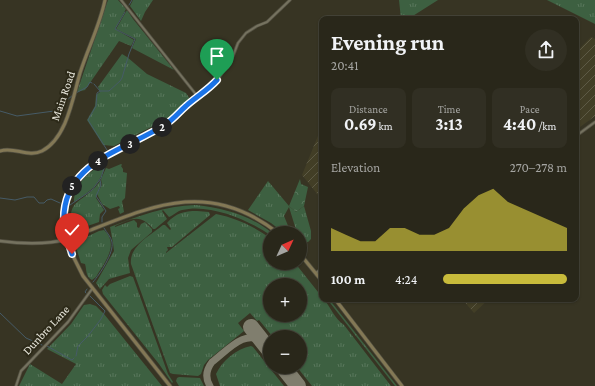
<!DOCTYPE html>
<html lang="en">
<head>
<meta charset="utf-8">
<style>
	body { margin:0; font-family:"Crimson Pro",serif; background:#312f23; color:#f1f3f6; height:100vh; display:flex; flex-direction:column; font-size:15px; white-space:nowrap }
	* { box-sizing:border-box; margin:0 }
	p { font-size:13px; color:#a5a5a2 }
	.icon { flex:none; width:22px; height:22px; fill:none; stroke:currentColor; stroke-width:2; stroke-linecap:round; stroke-linejoin:round }
	.map { position:relative; flex:1; overflow:hidden }
	.details { position:absolute; left:319px; top:16px; width:260px; height:286px; display:flex; flex-direction:column; background:#29271a; border-radius:8px; box-shadow:0 1px 3px #0004,0 0 0 1px #454439 }
	.details>* { flex:none }
	.needle { width:26px; rotate:46deg }
	.fabs { position:absolute; left:263px; top:226px; display:grid; gap:8px }
	.fabs a { display:grid; place-items:center; width:44px; height:44px; border-radius:50%; background:#29271a; box-shadow:0 1px 3px #0004,0 0 0 1px #454439; font-size:20px }
	.pin { position:absolute; display:grid; place-items:center; width:34px; height:34px; color:#fff; margin:-41px -17px; border-radius:50% 50% 50% 0; rotate:-45deg; box-shadow:0 0 4px #0007 }
	.pin .icon { rotate:45deg }
	.km { position:absolute; width:20px; height:20px; margin:-10px; border-radius:50%; background:#222; color:#fff; font-size:11px; line-height:20px; text-align:center }
	.round { display:grid; place-items:center; flex:none; width:42px; height:42px; border-radius:21px; background:#312f23 }
	.overview { display:flex; align-items:center; justify-content:space-between; height:68px; padding:0 12px }
	h1 { font-size:22px; font-weight:700; line-height:30px }
	.stats { display:grid; grid-template-columns:repeat(3,1fr); gap:6px; height:68px; padding:4px 12px }
	.stats div { display:grid; align-content:center; border-radius:8px; background:#312f23; text-align:center }
	.stats b { font-size:17px; font-weight:700 }
	.stats small { font-size:11px; font-weight:400 }
	.stats p { font-size:11px }
	.chart { height:112px; padding:8px 12px }
	.chart p { display:flex; justify-content:space-between }
	.chart svg { width:100%; height:72px; margin-top:4px; fill:#c8bb3b; opacity:.7 }
	ul { padding:0 12px; list-style:none; font-size:13px }
	li { display:grid; grid-template-columns:64px 48px 1fr; align-items:center; height:30px }
	li i { height:10px; border-radius:5px; background:#c8bb3b }
	.map>svg:first-child { display:block }
	.industrial { fill:url(#industrial-furrows) }
	.grass { fill:url(#grass-tufts); fill-rule:evenodd }
	.forest { fill:url(#forest-crowns) }
	.lines { fill:none; stroke-linecap:round; stroke-linejoin:round }
	.stream { stroke:#465b67; stroke-width:1 }
	.taxiway { stroke:#807e6e; stroke-width:7 }
	.runway { stroke:#807e6e; stroke-width:16 }
	.minor-casing { stroke:#535042; stroke-width:3.5 }
	.tertiary-casing { stroke:#535042; stroke-width:4 }
	.secondary-casing { stroke:#535042; stroke-width:4.5 }
	.minor { stroke:#75725f; stroke-width:2 }
	.tertiary { stroke:#75725f; stroke-width:2.5 }
	.secondary { stroke:#837855; stroke-width:3 }
	.route-casing { stroke:#fff; stroke-width:8 }
	.route { stroke:#1a73e8; stroke-width:5 }
	.labels { text-anchor:middle; dominant-baseline:central; stroke-width:4; stroke-linejoin:round; paint-order:stroke }
	.street-label { font-size:12px; fill:#e9e8dd; stroke:#2d2a19 }
</style>
</head>
<body>
<div class="map">
<svg width="595" height="386" viewBox="0 0 595 386">
	<defs>
		<pattern id="industrial-furrows" width="10" height="10" patternUnits="userSpaceOnUse"><rect width="10" height="10" fill="#423e26"/><path d="M-1 1l2-2M0 10L10 0M9 11l2-2" fill="none" stroke="#5d5a45"/></pattern>
		<pattern id="grass-tufts" width="24" height="20" patternUnits="userSpaceOnUse"><rect width="24" height="20" fill="#3d6041"/><path d="M3 7l-1-3M5 7V3M7 7l1-3M15 17l-1-3M17 17v-4M19 17l1-3" fill="none" stroke="#59775c"/></pattern>
		<pattern id="forest-crowns" width="20" height="18" patternUnits="userSpaceOnUse"><rect width="20" height="18" fill="#3d6041"/><path d="M2 6a3 3 0 1 1 6 0M12 15a3 3 0 1 1 6 0" fill="none" stroke="#59775c"/></pattern>
	</defs>
	<rect width="100%" height="100%" fill="#373423"/>
	<path class="industrial" d="M591 37 595 39V116L576 130V52Z
		M322 126V200L302 175Z
		M462 299H489L474 313Z"/>
	<path class="grass" d="M108 0H118L126 9 115 29 134 40 131 46 119 41 85 90 77 92Z
		M133 0H153L145 12 141 21 130 6Z
		M399 0H438L408 19H401Z
		M547 0H595V24Z
		M127 10 133 19 174 70 132 48 136 39 116 29Z
		M122 54 127 57 147 74 186 93 190 99 167 119 114 146 103 145 87 120 95 106 96 95 100 92 98 87Z
		M121 164 122 165 121 166 123 169V172L127 173 125 198 122 201 124 212 120 214 118 209 120 208 119 206 110 209 102 204 97 194 96 198 104 210 100 214 99 222 73 231C64 197 85 204 100 181L101 185 98 192 102 185 101 179 106 168 109 169Z
		M103 165 105 167C98 187 90 191 74 202 74 186 88 171 103 165Z
		M268 181 289 206 296 212 304 206 311 231V239L308 242 303 243 300 240V233H297L289 207 284 216 291 233H284L271 223 248 210Z
		M196 205C223 208 250 215 272 233H270V235C249 220 209 203 182 210 177 211 174 215 169 217L163 210 162 211 167 219 155 229H153C140 213 131 219 115 226V227L134 220 137 223V227L139 228 141 224 145 222 152 229V232L131 250 128 258 130 273 109 279 100 289 96 283 114 251 113 243 110 227C139 216 164 206 196 205Z
		M197 211 209 212 210 215 172 247H167L168 250 166 252V253L216 214C236 218 253 226 270 238V263H295L322 297V299H324C331 308 334 318 344 325L391 386H312L297 367H300V337H273L259 320 257 321 250 313 238 323 244 331 208 360 204 365 201 374 198 376 173 374 170 373 131 264C129 246 151 235 163 225H165L170 230 171 229 167 223C176 213 184 211 197 211ZM270 285H300V315H270Z
		M104 230C120 245 104 263 96 277L92 280C85 276 87 270 85 264L81 263 75 244 78 241 99 231Z
		M130 276 133 277 168 374 173 382 172 383 159 364 103 294 102 290 105 285 107 287 110 284Z
		M327 299H329L397 386H395Z
		M90 304 96 306 104 314 162 386H19L30 364 62 384 76 364 47 349 71 324 84 305Z
		M251 346 253 347 284 386H220L216 374C222 361 236 349 251 346Z
		M179 377 200 378 204 386H179L176 381 177 378Z"/>
	<path class="forest" d="M300 179 301 184 308 187 304 206 296 212 289 206Z"/>
	<g class="lines">
		<path class="stream" d="M129 5 132 0
			M94 84 100 91
			M76 93 87 87 90 82 92 83
			M0 111 17 116 54 111 73 95
			M107 150 88 120 96 106 97 93 100 91H109L120 81 122 78 129 54 135 39 115 29 125 12
			M100 180 101 185 96 196 106 211 102 217V222
			M0 198 15 200 27 197H34L39 203H44L47 200 51 199 60 203
			M70 205 92 190 101 178 107 159
			M93 282C100 274 114 253 112 242 111 237 107 233 104 228
			M86 293 85 292 87 289
			M0 313 26 338 42 345
			M47 346 72 360 74 358
			M76 356 78 346 88 336 101 319 105 311 90 296"/>
		<path class="taxiway" d="M210 386C205 378 206 370 212 362 227 351 246 327 264 343"/>
		<path class="runway" d="M251 327 270 351
			M283 367 298 386"/>
		<g class="minor-casing">
			<path id="minor" d="M121 0 198 97
				M576 136 595 122
				M68 239 64 225 65 203 74 182 81 174 97 161 167 124 187 105 208 90 217 81 233 56 238 43 246 33 257 26 267 22 290 0
				M316 273 322 268
				M16 386 21 371 68 322 92 289"/>
		</g>
		<g class="tertiary-casing">
			<path id="tertiary" d="M0 241C23 244 46 245 68 239"/>
		</g>
		<g class="secondary-casing">
			<path id="secondary" d="M0 151C14 146 28 158 42 151 67 138 73 97 80 73 88 48 100 25 105 0
				M300 254 322 281
				M335 299 402 386
				M170 386 83 276 72 254 68 239C144 210 204 175 278 233"/>
		</g>
		<use href="#minor" class="minor"/>
		<use href="#tertiary" class="tertiary"/>
		<use href="#secondary" class="secondary"/>
	</g>
	<g class="lines">
		<g class="route-casing">
			<path id="route" d="M72 254C69 244 65 234 64 224 60 162 125 151 166 124 174 119 179 112 186 106 196 97 208 90 217 80"/>
		</g>
		<use href="#route" class="route"/>
	</g>
	<g class="labels">
		<g class="street-label">
			<text transform="translate(63 96) rotate(-71)">Main Road</text>
			<text transform="translate(46 330) rotate(-47)">Dunbro Lane</text>
		</g>
	</g>
</svg>
<div class="fabs">
<a><svg class="needle" viewBox="-14 -14 28 28"><path d="M0-13l5 13h-10z" fill="#e53935"/><path d="M0 13l5-13h-10z" fill="#a5a5a2"/></svg></a>
<a>+</a>
<a>−</a>
</div>
<div class="pin" style="left:217px;top:80px;background:#1e9e55"><svg class="icon" aria-label="arrive" viewBox="0 0 24 24"><path d="M6 21V4h12l-3 4 3 4H6"/></svg></div>
<div class="pin" style="left:72px;top:254px;background:#d93025"><svg class="icon" aria-label="check" viewBox="0 0 24 24"><path d="M5 12l5 5 9-10"/></svg></div>
<b class="km" style="left:162px;top:127px">2</b>
<b class="km" style="left:130px;top:144px">3</b>
<b class="km" style="left:98px;top:161px">4</b>
<b class="km" style="left:72px;top:186px">5</b>
<section class="details">
<div class="overview"><div><h1>Evening run</h1><p>20:41</p></div><a class="round"><svg class="icon" aria-label="share" viewBox="0 0 24 24"><path d="M12 15V3M7 8l5-5 5 5M5 13v7h14v-7"/></svg></a></div>
<div class="stats">
<div><p>Distance</p><b>0.69<small> km</small></b></div>
<div><p>Time</p><b>3:13</b></div>
<div><p>Pace</p><b>4:40<small> /km</small></b></div>
</div>
<div class="chart"><p><span>Elevation</span>270–278 m</p>
<svg viewBox="0 0 160 44" preserveAspectRatio="none"><path d="M0 44V30L10 34L20 38L30 38L40 30L50 30L60 34L70 34L80 30L90 18L100 10L110 6L120 14L130 18L140 22L150 26L160 30V44z"/></svg>
</div>
<ul>
<li><b>100 m</b>4:24<i style="width:100%"></i></li>
</ul>
</section>
</div>
</body>
</html>
